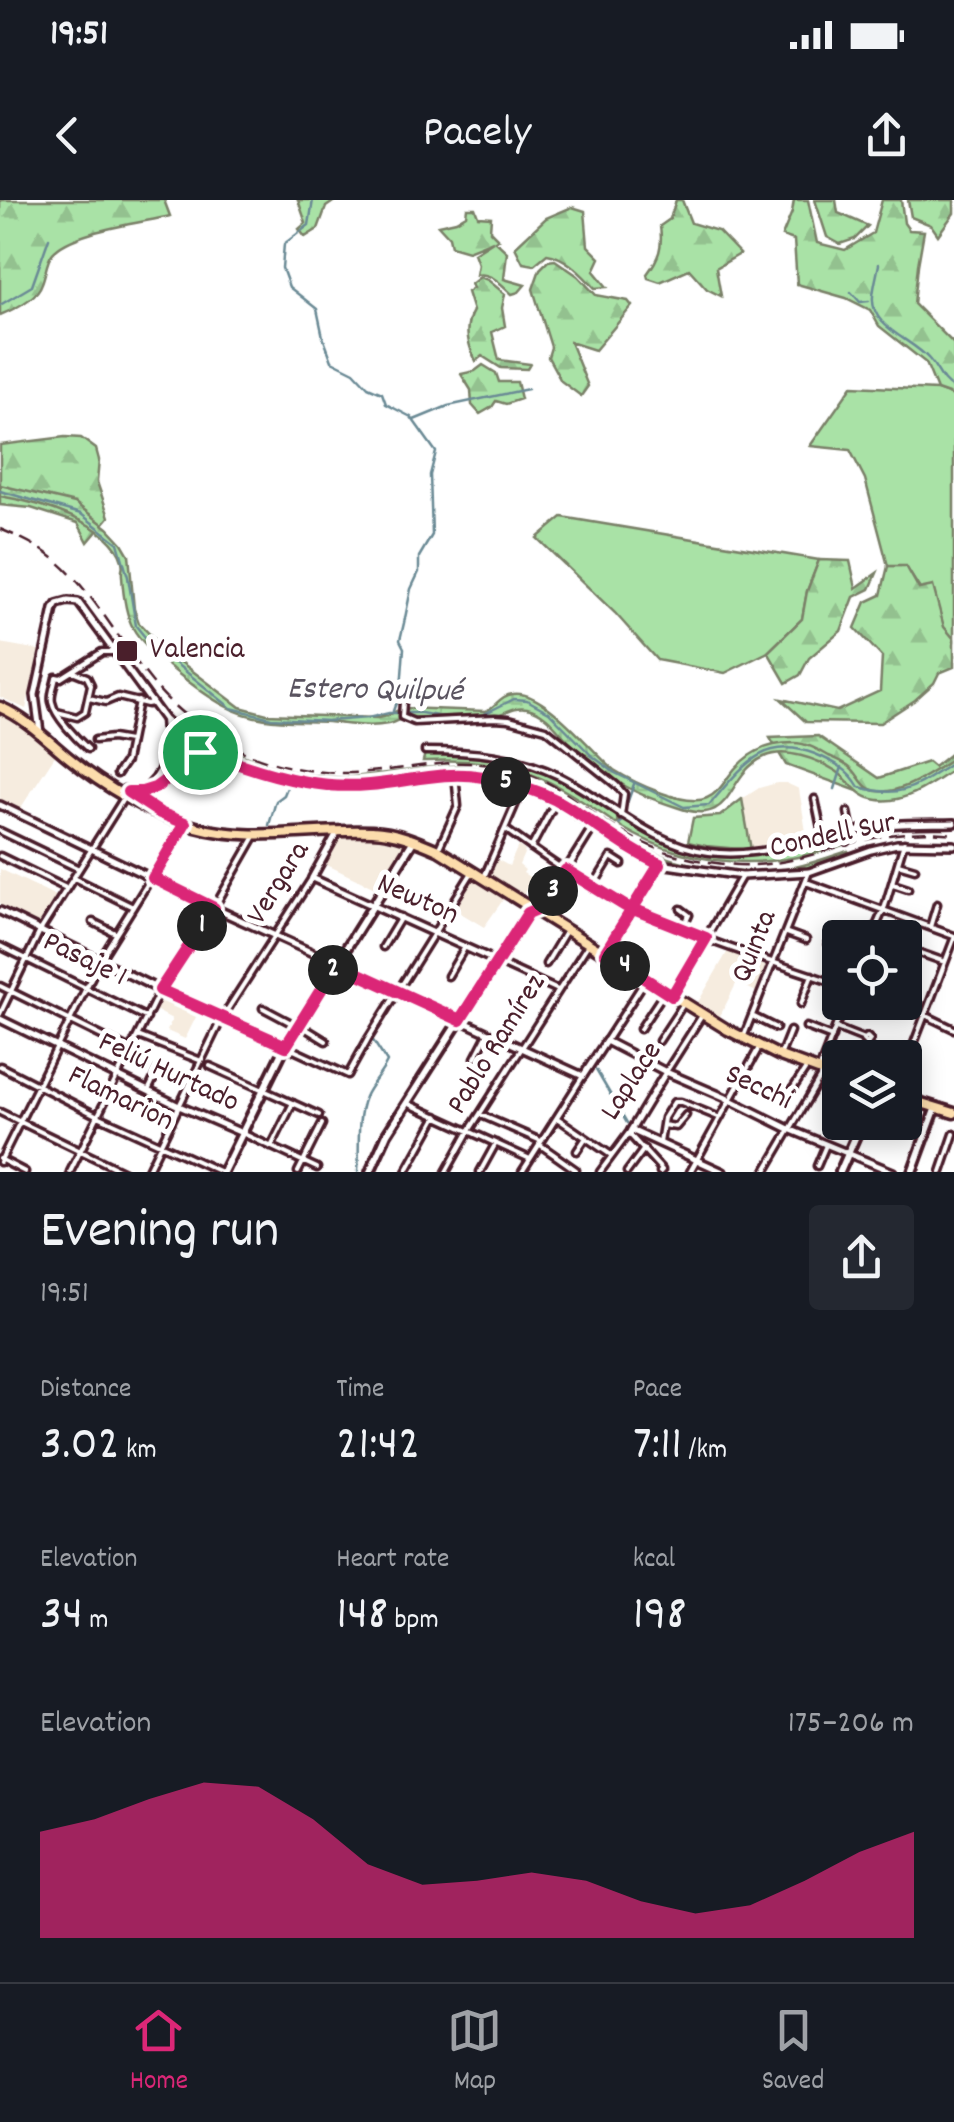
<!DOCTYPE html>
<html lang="en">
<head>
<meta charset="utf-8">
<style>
	body { margin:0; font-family:Dekko,sans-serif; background:#242831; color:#f1f3f6; height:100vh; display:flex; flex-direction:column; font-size:38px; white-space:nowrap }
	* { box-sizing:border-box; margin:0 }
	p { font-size:32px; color:#9ea1a6 }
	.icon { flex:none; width:55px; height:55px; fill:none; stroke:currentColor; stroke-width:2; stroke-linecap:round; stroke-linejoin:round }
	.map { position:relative; height:972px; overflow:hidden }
	.panel { display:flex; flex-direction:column; background:#171b24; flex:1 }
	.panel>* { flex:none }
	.tools { position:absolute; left:822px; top:720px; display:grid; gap:20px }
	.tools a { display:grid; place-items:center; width:100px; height:100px; border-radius:10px; background:#171b24; box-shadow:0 5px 25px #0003; font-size:50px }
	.pin { position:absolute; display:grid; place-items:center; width:85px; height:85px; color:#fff; margin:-42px; border:5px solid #fff; border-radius:50%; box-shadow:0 2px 10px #0007 }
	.km { position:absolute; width:50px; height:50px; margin:-25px; border-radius:50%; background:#222; color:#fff; font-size:28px; line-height:50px; text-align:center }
	.round { display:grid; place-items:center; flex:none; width:105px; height:105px; border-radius:10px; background:#242831 }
	.head { display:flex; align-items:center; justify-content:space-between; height:170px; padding:0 40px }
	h1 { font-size:55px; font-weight:600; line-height:75px }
	.stats { display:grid; grid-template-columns:repeat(3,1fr); gap:15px; height:170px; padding:10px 40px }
	.stats div { display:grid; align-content:center }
	.stats b { font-size:50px; font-weight:600 }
	.stats small { font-size:28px; font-weight:400 }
	.stats p { font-size:28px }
	.chart { height:280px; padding:20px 40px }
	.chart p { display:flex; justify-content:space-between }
	.chart svg { width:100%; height:180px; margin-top:10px; fill:#db2777; opacity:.7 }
	.status { display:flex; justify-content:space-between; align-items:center; height:70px; padding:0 50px; background:#171b24; direction:ltr }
	.status svg { height:28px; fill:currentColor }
	header { display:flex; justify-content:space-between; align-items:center; height:130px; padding:0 40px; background:#171b24; font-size:45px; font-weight:600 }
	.tabs { display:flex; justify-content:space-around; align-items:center; height:140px; border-top:2px solid #363941; background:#171b24; font-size:28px; color:#9ea1a6 }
	.tabs a { display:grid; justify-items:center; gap:5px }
	.tabs .on { color:#db2777 }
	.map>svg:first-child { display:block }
	.built { fill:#f6ecdf }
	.green { fill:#a9e2a6; stroke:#7a8068; stroke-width:2.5 }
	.forest { fill:url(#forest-firs); stroke:#7a8068; stroke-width:2.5 }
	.wetland { fill:url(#wetland-marsh); stroke:#7a8068; stroke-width:2.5 }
	.park { fill:url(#park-tufts); stroke:#7a8068; stroke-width:2.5 }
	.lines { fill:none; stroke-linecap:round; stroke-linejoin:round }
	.stream { stroke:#6b8a95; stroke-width:2.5 }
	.minor-casing { stroke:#4a1f2b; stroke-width:11 }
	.tertiary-casing { stroke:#4a1f2b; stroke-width:12 }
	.secondary-casing { stroke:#4a1f2b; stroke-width:14 }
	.primary-casing { stroke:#4a1f2b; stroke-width:15 }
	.minor { stroke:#fff; stroke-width:4 }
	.tertiary { stroke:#fff; stroke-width:5 }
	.secondary { stroke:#fff; stroke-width:6 }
	.primary { stroke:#fcdcac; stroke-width:8 }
	.rail { stroke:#4a1f2b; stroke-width:2.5; stroke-dasharray:15 8; stroke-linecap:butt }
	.route-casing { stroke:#fff; stroke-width:20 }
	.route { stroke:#db2777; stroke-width:12 }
	.poi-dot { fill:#4a1f2b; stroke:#fff; stroke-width:4 }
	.labels { text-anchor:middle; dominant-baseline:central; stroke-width:10; stroke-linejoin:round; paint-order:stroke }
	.poi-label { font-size:30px; fill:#4a1f2b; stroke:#fff; text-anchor:start }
	.street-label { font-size:30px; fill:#4a1f2b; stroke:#fff }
	.water-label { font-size:32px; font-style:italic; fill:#5a5460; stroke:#fff }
</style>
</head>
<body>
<div class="status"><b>19:51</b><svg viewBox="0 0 49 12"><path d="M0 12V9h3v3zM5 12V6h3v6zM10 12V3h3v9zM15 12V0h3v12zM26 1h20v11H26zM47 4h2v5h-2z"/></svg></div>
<header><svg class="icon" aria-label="back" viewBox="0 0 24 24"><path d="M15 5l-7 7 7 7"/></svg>Pacely<svg class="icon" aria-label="share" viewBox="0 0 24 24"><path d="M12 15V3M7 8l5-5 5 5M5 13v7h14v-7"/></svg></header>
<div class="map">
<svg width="954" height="972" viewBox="0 0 954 972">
	<defs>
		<pattern id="forest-firs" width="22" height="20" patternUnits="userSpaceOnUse" patternTransform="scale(2.5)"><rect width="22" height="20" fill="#a9e2a6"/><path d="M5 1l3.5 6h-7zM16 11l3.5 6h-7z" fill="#93c18f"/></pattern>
		<pattern id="wetland-marsh" width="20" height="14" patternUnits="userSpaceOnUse" patternTransform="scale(2.5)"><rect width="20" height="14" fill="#a9e2a6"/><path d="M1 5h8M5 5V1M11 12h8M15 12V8" fill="none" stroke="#93c18f"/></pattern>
		<pattern id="park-tufts" width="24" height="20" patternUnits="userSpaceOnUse" patternTransform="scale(2.5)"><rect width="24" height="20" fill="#a9e2a6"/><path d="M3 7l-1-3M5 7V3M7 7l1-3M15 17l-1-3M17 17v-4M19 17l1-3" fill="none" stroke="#93c18f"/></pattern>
	</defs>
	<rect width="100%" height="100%" fill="#fff"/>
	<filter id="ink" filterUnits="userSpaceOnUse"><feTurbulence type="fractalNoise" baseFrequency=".01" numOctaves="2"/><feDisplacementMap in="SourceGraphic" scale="20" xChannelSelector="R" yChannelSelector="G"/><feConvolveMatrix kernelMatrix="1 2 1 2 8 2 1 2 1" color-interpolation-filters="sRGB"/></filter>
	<g filter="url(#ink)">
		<path class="built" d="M0 443 39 450 26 509 0 497Z
			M0 513 35 533 56 554 20 609 0 600Z
			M777 583H786L799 589 807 638 751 647 742 599 759 588Z
			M371 637 404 644 405 647 379 690 325 664 338 638Z
			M518 646 525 651 519 665 525 670 523 673 533 679 523 694 489 674 496 659 509 666Z
			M0 669 56 696 39 725H36L0 708Z
			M473 677 505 697 484 727 454 709Z
			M728 751 768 767 758 793 737 782 719 818 697 804Z
			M163 797 198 813 185 839 167 831 172 819 155 810Z"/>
		<path class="green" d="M852 186 937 190 954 196V439L944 427 906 367 888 366 865 279 850 250 810 246Z
			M562 317 819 360 807 391 802 419 768 452 725 473 657 460 615 413 537 338Z
			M173 532 198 552 194 558 171 572 164 566 167 536Z
			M425 553C443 556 463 552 481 555 528 562 583 584 618 617L617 622 616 624C544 574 513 557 423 561Z
			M742 599 751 650 706 646 688 642 693 618 720 616Z
			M620 619C639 625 657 639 676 646 729 664 785 653 838 640H843L846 644C768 671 693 670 621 627L618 624Z"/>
		<path class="forest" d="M0 0H164L170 16C142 23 70 31 52 54 46 62 46 74 42 83 37 99 15 109 0 115Z
			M298 0H336L326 7 318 29 305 37 299 29 306 23Z
			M676 0H682L691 23 718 31 740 54 716 68 721 96 707 89 689 69 660 82 648 78 647 74C659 58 663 47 660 26L670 19Z
			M794 0H808L817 43 845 50 873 33 882 0H901L904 23 909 30 924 31 918 65 914 104 954 144V196L937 190 926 163 879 126 870 110 846 98 797 84 794 40 782 36 792 12Z
			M815 0H836L838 13 868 26 855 39 840 44 827 37Z
			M908 0H954V13L938 35 931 25 911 17Z
			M572 7 585 11 588 46 600 58 594 71 607 87 595 88C582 75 567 57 547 54L534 65 523 63 515 47 546 18Z
			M467 8H475L478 16 491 17 490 31 498 39 495 41 507 52 504 79 525 85 519 92 512 94C501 84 491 72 476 75L478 64 474 53 493 41 468 51 451 46 449 37 438 25 456 21 466 15Z
			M555 60 578 76 596 95 628 101 632 106 595 150 570 142 588 186 581 196 561 181 548 157 551 147 533 89 540 69 548 61Z
			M480 77 488 80 505 94 502 108 505 126 492 132 499 160 530 164 527 169 501 168 482 156 476 161C468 145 463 128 473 111L467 92 473 88 471 84Z
			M483 165 496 173 499 182H517L521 199 506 204 496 201 492 207 480 214 472 205 471 190 461 174 475 171Z
			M65 237 81 238 96 249 99 260 97 282 109 317 88 342 78 323 31 308 0 305V245Z
			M819 360 850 361 856 388 877 373 870 389 854 397 841 431 809 458 800 475 786 483 768 452 802 419 807 391Z
			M888 366H906L919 389 933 386 944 427 954 439V467L939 473 934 483 915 500 880 523 806 522 781 499 837 511 880 491 882 457 855 428 866 402 881 395Z
			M818 536 879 578 928 562 934 567 954 551V568L914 593 882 600 786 565 770 538Z"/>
		<path class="wetland" d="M0 285 75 303 108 328 122 343 129 355 134 409 139 423 165 450 240 507 267 514 378 518 387 516 402 508 486 511C496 506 501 495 513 494 544 489 591 551 614 570 633 582 686 608 707 598 717 594 723 584 729 576 745 554 765 543 794 543 807 543 818 550 829 556 836 559 844 562 850 567 858 573 861 585 870 589 895 600 934 571 954 558V569C933 583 905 604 878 600 857 598 852 582 836 571 817 559 785 547 764 557 723 576 737 629 676 607 657 601 637 594 620 583 609 576 601 567 591 559 587 556 583 554 579 551 560 537 552 514 527 508 510 505 500 518 484 519 475 520 464 522 454 521 439 521 424 516 409 517 400 517 396 523 388 524 369 528 347 524 328 522 291 520 258 524 225 506 201 493 145 451 133 428 125 413 123 393 122 376 121 366 124 371 122 361 112 322 35 302 0 296Z"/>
		<path class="park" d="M201 548H226L263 564 302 574V576C271 582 239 557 208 556Z
			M454 566C521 571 559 589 610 630L607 634 554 598 511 582 477 573 423 576V568Z
			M421 569 420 576C391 581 335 594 311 575L345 578Z
			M614 632C660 663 725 675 780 670 803 667 826 658 848 651L850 654 849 657 803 671 737 674 663 663 610 636Z"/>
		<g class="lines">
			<path class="stream" d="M313 0 309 25 284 44 282 68 289 87 317 109 323 137 332 161 354 172 368 187 382 193 386 204 411 217 436 252 430 275 432 335 419 357V372L411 389 404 423 400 440 404 448 401 489 393 511
				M879 64C877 75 874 85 873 96 870 128 911 138 929 159 940 171 939 180 954 189
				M851 92 860 102 869 101
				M0 105 32 86 49 38
				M414 220 448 206 528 189
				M0 291 81 314 118 343 128 377 136 426 149 442 231 508 271 518 328 521 368 518 389 513H421L437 516 478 517 514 499 527 500 549 512 591 555 615 573 684 607 709 605C741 569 762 534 815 554 834 562 849 569 859 587 905 600 917 585 954 562
				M835 589 842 567
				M619 624 623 621 625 609 634 584
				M269 625 276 601 284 595 288 585
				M611 633 613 631
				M596 870 627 923
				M358 972C360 948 356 920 365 897 370 885 381 875 387 862L372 839"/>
			<g class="minor-casing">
				<path id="minor" d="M56 477C55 484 50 495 52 502 55 517 77 539 88 549
					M56 477 61 478 102 452H113
					M89 498 106 502 118 497 147 504 152 503
					M403 502 402 517 414 522 495 518 509 519 546 529 616 585 624 594 621 616
					M57 512 77 517 85 512 91 485 87 477 72 471
					M95 540 112 538 129 541
					M425 551C473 551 516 555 559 576 611 602 650 644 709 652 751 658 791 644 831 637L836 634 852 632 848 612
					M117 574 126 561 138 501
					M150 584C168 566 166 543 164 519
					M815 599 823 638
					M505 629C544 657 586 687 629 707 697 739 770 761 840 785
					M0 631 77 668
					M531 648 556 601
					M438 650 458 606 455 575
					M0 656 66 688
					M898 664 915 669
					M484 677 523 587
					M74 678 133 707
					M806 682 954 736
					M893 684 908 689
					M594 685 611 657 622 664
					M681 709 689 715 683 728
					M93 722 115 733
					M930 727 937 704
					M787 733 806 740
					M871 738 885 706 904 643
					M828 743 840 747
					M0 746 147 818
					M383 747 401 717
					M917 752 945 762
					M605 753 660 664
					M499 763 558 790
					M546 764 567 729
					M448 776 465 747
					M0 786 130 850
					M674 793 742 676
					M891 802 925 815 954 829
					M801 804 812 775
					M263 808 297 826
					M0 814 40 731 125 596 124 589
					M754 817 776 828
					M300 825 326 841
					M806 827 832 837
					M836 828 864 839
					M640 829 665 791
					M138 836 199 860
					M867 837 870 840 867 844 863 840Z
					M743 838 809 672
					M606 841 646 779
					M659 841 684 803
					M285 846 348 875 368 839 471 674
					M780 856 790 831
					M475 858 488 833
					M0 866 98 916 221 972
					M210 866 319 915
					M905 867 954 739
					M666 872 701 817
					M148 891 158 870
					M790 893 807 867
					M407 903 530 959
					M0 912 124 972
					M481 915 541 941
					M557 918 611 955
					M893 923V922
					M663 925 676 927 686 915
					M242 933 317 968
					M660 943 664 918 674 902H681L718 917
					M539 944 576 970
					M271 947 293 903
					M577 951 585 939
					M0 959 25 972
					M0 962 100 760 184 625
					M817 966 826 945
					M70 972 160 790 214 708 254 638
					M147 972 222 818 312 678
					M298 972 322 924
					M406 972 437 916
					M446 972 469 931 589 743
					M480 972 496 943
					M522 972 583 876
					M600 972 631 930V936L662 970 660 972
					M627 972 644 949
					M690 972 760 846
					M765 972 820 878 821 865 845 802
					M941 972 954 934"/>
			</g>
			<g class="tertiary-casing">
				<path id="tertiary" d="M40 532 35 495 54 409 57 404 68 401 78 402 164 519 207 558
					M128 591 142 592 155 588 186 566 209 560 229 561 286 579 336 586 381 584 430 577 470 575 485 577 523 587 556 601 625 647 660 664 742 676 809 672 871 650 897 644 954 645
					M0 605 214 708 583 876 606 841 666 872 724 897 789 929 893 972
					M338 631 312 678 496 761
					M847 641 848 635C875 621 923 624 954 623
					M536 710 544 706 593 627
					M0 711 160 790 285 846
					M0 819 179 906 242 933
					M666 872 631 930 723 972"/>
			</g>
			<g class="secondary-casing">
				<path id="secondary" d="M223 972 285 846 414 640
					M370 972 387 934 528 713 536 710
					M840 972 862 922
					M912 972 936 907"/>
			</g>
			<g class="primary-casing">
				<path id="primary" d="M0 507C27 519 46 539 68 557 104 587 150 614 196 627 253 643 314 628 372 631 396 632 417 641 438 650L728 830 780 856 840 878
					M905 898 954 913"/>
			</g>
			<use href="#minor" class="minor"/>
			<use href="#tertiary" class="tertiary"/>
			<use href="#secondary" class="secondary"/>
			<use href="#primary" class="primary"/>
			<path class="rail" d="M0 329C19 337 37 345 53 358 94 391 119 442 152 482 173 508 199 528 228 544 269 567 321 576 368 572 418 568 452 557 503 567 557 578 578 606 622 632 656 652 698 663 738 665 793 667 827 647 878 637 903 632 929 631 954 634"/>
		</g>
	</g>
	<g class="lines" filter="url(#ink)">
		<g class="route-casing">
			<path id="route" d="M200 552 199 557 194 563 178 571 155 588 142 592H128L160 613 185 623 153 678 214 708 160 790 286 846 337 764 460 820 528 713 544 706 566 670 625 706 633 709 706 738 672 796 605 753 660 664C622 647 592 620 556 600 534 589 507 581 483 577 445 570 407 582 369 585 324 589 284 579 242 565 228 560 211 563 200 552"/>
		</g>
		<use href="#route" class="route"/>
	</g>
	<rect class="poi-dot" x="115" y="439" width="24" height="24" rx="5"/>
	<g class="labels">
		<g class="poi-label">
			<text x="150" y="451">Valencia</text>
		</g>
		<g class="street-label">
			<text transform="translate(833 637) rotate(-12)">Condell Sur</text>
			<text transform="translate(280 684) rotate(-58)">Vergara</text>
			<text transform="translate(417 701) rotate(24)">Newton</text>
			<text transform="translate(756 747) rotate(-68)">Quinta</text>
			<text transform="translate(84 761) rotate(26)">Pasaje 1</text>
			<text transform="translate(498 845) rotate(-58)">Pablo Ramírez</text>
			<text transform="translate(168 874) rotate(25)">Feliú Hurtado</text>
			<text transform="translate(633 882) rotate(-57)">Laplace</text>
			<text transform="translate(758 889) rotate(25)">Secchi</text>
			<text transform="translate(120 900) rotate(26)">Flamarion</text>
		</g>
		<g class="water-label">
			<text transform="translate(375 492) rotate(1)">Estero Quilpué</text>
		</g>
	</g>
</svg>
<div class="tools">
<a><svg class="icon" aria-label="locate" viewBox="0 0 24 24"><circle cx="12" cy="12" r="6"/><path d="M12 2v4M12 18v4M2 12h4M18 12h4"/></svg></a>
<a><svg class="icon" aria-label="layers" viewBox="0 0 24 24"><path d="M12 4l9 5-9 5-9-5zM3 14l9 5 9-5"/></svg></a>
</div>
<div class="pin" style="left:200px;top:552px;background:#1e9e55"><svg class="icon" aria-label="arrive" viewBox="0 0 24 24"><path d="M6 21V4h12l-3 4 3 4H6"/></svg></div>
<b class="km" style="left:202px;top:726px">1</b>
<b class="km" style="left:333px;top:770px">2</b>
<b class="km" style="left:553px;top:691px">3</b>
<b class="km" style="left:625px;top:766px">4</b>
<b class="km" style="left:506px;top:582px">5</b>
</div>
<section class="panel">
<div class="head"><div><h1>Evening run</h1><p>19:51</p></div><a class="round"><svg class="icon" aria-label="share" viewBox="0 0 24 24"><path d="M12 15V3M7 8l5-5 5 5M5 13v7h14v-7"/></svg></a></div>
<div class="stats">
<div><p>Distance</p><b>3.02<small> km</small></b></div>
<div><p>Time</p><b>21:42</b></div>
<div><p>Pace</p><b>7:11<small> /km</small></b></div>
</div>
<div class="stats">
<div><p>Elevation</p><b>34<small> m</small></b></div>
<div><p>Heart rate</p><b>148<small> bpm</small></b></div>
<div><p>kcal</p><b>198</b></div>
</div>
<div class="chart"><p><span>Elevation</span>175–206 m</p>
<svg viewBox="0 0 160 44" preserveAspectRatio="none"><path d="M0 44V18L10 15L20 10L30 6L40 7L50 15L60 26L70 31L80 30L90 28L100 30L110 35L120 38L130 36L140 30L150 23L160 18V44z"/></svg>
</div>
</section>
<nav class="tabs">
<a class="on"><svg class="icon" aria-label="home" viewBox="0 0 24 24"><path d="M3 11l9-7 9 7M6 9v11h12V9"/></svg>Home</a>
<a><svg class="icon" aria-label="map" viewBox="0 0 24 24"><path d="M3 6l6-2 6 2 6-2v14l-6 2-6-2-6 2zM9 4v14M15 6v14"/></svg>Map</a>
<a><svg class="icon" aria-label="saved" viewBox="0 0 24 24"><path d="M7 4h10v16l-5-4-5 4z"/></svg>Saved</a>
</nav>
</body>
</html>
